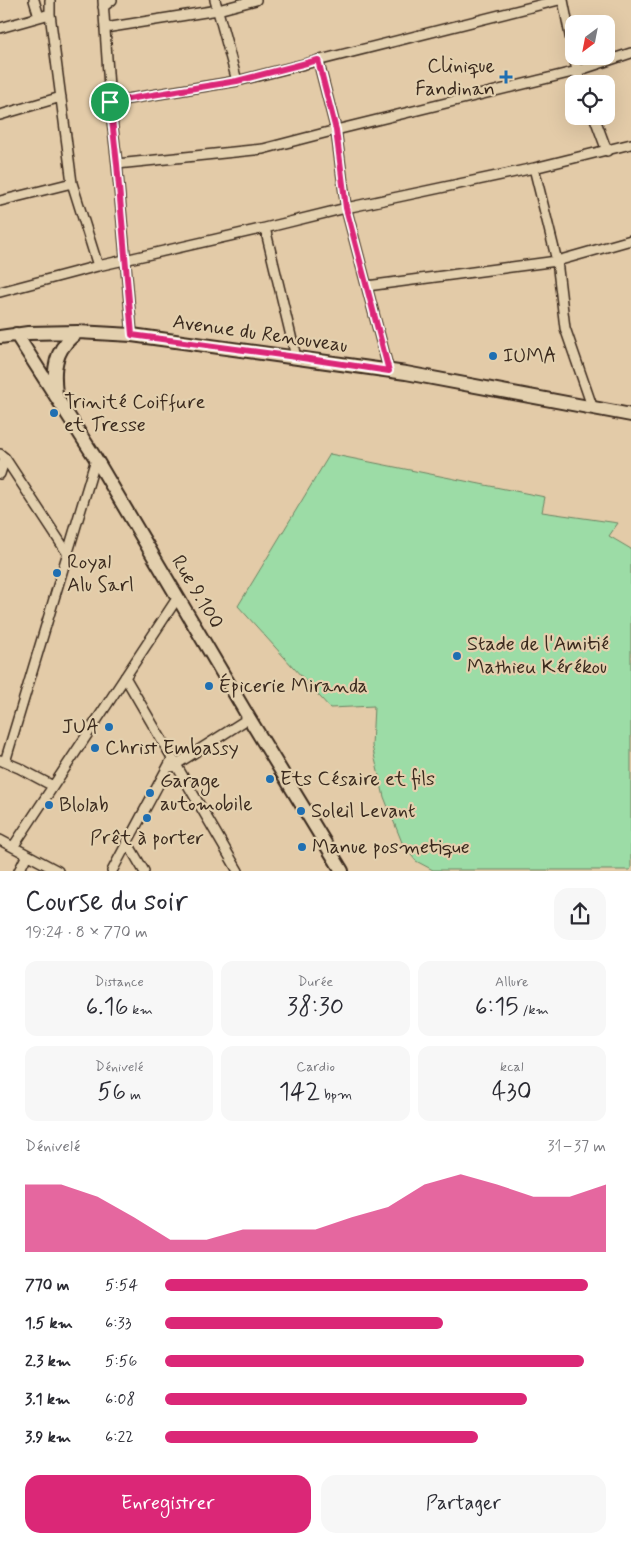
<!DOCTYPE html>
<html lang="fr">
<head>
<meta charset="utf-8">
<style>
	body { margin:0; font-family:Mynerve,sans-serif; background:#f7f7f7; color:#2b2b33; height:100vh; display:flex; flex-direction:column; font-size:19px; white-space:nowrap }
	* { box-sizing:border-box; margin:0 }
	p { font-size:16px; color:#7c7c81 }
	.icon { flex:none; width:28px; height:28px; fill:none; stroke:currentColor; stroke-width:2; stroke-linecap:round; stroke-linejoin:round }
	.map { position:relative; height:871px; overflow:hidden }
	.side { display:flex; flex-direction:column; background:#fff; flex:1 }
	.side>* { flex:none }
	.needle { width:32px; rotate:212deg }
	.tools { position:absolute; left:565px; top:15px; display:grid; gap:10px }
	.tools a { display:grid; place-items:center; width:50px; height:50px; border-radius:10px; background:#fff; box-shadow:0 5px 20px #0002; font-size:25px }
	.pin { position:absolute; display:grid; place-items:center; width:42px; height:42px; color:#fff; margin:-21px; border:2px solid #fff; border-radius:50%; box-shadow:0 1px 5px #0007 }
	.round { display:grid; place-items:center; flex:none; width:52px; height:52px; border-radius:15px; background:#f7f7f7 }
	.summary { display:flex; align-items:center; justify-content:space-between; height:85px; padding:0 25px }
	h1 { font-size:28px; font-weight:600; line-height:38px }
	.stats { display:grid; grid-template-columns:repeat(3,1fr); gap:8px; height:85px; padding:5px 25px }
	.stats div { display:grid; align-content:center; border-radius:12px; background:#f7f7f7; text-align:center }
	.stats b { font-size:25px; font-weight:600 }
	.stats small { font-size:14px; font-weight:400 }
	.stats p { font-size:14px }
	.chart { height:140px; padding:10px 25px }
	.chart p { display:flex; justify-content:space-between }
	.chart svg { width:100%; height:90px; margin-top:5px; fill:#db2777; opacity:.7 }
	.primary-button { display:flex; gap:10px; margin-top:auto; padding:10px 25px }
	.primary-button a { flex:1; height:58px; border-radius:15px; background:#db2777; color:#fff; font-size:20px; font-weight:600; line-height:58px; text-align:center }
	.primary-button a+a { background:#f7f7f7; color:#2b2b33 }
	ul { padding:0 25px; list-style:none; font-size:16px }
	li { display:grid; grid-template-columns:80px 60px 1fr; align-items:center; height:38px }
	li i { height:12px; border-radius:6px; background:#db2777 }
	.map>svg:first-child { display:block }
	.green { fill:#9cdca6; stroke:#6c8362 }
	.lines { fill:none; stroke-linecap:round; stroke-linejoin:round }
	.street-casing { stroke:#3b2a1e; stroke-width:12 }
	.secondary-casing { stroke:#3b2a1e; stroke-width:16 }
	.street { stroke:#e3d0ae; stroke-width:9 }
	.secondary { stroke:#e3d0ae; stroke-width:12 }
	.route-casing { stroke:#fff; stroke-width:10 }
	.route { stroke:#db2777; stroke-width:6 }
	.poi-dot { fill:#1f6fb2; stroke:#e3d0ae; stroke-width:2 }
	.labels { text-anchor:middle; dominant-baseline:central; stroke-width:4.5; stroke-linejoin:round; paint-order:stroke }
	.poi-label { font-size:20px; fill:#3b2a1e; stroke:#e3d0ae; text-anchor:start }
	.street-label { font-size:20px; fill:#3b2a1e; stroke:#e3d0ae }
</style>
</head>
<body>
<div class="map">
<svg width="631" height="871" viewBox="0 0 631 871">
	<rect width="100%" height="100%" fill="#e3cba8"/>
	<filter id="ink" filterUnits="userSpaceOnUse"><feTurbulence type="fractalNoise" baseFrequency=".02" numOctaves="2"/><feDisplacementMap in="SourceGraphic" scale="10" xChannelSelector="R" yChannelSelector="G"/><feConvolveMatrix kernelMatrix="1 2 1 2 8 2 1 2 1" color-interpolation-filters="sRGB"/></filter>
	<g filter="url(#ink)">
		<path class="green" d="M330 454 545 497 542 512 618 523 609 536 631 549V868L630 870H433L416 861 403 845 384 797 372 746 374 706 330 708 238 606Z"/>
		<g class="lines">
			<g class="street-casing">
				<path id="street" d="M34 0 39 17
					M50 0V14L72 183 98 266
					M103 0 110 102 117 164 132 335
					M215 0 237 81
					M563 0 574 56
					M103 7 112 0
					M0 28 50 14
					M105 28 218 10 256 0
					M574 56 577 71 581 84
					M318 60 336 130 346 208 389 371
					M110 102 237 81 559 0
					M0 115 61 97
					M594 116 607 151
					M117 164 263 149 336 130 577 71 631 53
					M534 168 557 261 565 328 593 409
					M0 201 72 183
					M265 228 296 357
					M367 286 557 261 631 240
					M0 292 98 266 265 228 346 208 534 168 631 144
					M0 454 5 458 68 554
					M0 474 5 458
					M125 677 238 871
					M0 760 19 768 53 786
					M5 762 96 459
					M172 767 249 718
					M0 840 58 871
					M127 842 144 871
					M13 847 178 597
					M19 871 27 855
					M112 871 172 759"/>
			</g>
			<g class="secondary-casing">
				<path id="secondary" d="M16 334 96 459 249 718 342 871
					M0 337 28 333 78 332 132 335 406 373 631 415
					M56 394C54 376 53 358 66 343 69 339 74 335 78 332"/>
			</g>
			<use href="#street" class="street"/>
			<use href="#secondary" class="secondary"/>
		</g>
	</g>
	<g class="lines" filter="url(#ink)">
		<g class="route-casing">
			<path id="route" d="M318 60 336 130 346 208 389 371 296 357 132 335 117 164 110 102 237 81Z"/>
		</g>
		<use href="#route" class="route"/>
	</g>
	<g class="poi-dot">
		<path d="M503.5 69.5h5v5h5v5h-5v5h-5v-5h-5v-5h5z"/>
		<circle cx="493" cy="356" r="5"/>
		<circle cx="54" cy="413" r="5"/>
		<circle cx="57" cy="573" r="5"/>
		<circle cx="457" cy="656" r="5"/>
		<circle cx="209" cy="686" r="5"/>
		<circle cx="109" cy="727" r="5"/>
		<circle cx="95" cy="748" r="5"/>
		<circle cx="270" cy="779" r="5"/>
		<circle cx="150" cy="793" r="5"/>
		<circle cx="49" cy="805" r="5"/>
		<circle cx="301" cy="811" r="5"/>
		<circle cx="147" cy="818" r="5"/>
		<circle cx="302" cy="847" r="5"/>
	</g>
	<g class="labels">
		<g class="poi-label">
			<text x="495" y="66" text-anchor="end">Clinique<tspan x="495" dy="23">Fandinan</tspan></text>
			<text x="503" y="356">IUMA</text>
			<text x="64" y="402">Trinité Coiffure<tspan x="64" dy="23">et Tresse</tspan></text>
			<text x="67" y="562">Royal<tspan x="67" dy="23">Alu Sarl</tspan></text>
			<text x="467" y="644">Stade de l'Amitié<tspan x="467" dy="23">Mathieu Kérékou</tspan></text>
			<text x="219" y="686">Épicerie Miranda</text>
			<text x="99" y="727" text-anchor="end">JUA</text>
			<text x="105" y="748">Christ Embassy</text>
			<text x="280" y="779">Ets Césaire et fils</text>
			<text x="160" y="781">Garage<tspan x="160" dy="23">automobile</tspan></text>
			<text x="59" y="805">Blolab</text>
			<text x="311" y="811">Soleil Levant</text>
			<text x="147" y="838" text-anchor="middle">Prêt à porter</text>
			<text x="312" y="847">Manue posmetique</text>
		</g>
		<g class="street-label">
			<text transform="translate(260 334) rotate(8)">Avenue du Renouveau</text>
			<text transform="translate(197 592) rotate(59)">Rue 9.100</text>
		</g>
	</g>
</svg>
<div class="tools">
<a><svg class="needle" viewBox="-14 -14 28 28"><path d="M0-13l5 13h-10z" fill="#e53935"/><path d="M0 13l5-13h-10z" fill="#7c7c81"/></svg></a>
<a><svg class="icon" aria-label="locate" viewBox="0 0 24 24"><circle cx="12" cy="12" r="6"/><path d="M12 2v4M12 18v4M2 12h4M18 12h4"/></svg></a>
</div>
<div class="pin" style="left:110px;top:102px;background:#1e9e55"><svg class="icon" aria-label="arrive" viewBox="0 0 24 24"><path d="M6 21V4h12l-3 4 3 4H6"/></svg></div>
</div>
<section class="side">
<div class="summary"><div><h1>Course du soir</h1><p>19:24 · 8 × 770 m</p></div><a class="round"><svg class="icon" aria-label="share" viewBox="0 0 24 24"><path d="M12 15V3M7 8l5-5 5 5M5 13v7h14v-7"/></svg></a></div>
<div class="stats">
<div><p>Distance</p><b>6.16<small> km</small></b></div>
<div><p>Durée</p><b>38:30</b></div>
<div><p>Allure</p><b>6:15<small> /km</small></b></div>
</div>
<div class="stats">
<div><p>Dénivelé</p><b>56<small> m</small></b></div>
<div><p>Cardio</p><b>142<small> bpm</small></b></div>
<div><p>kcal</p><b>430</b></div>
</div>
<div class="chart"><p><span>Dénivelé</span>31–37 m</p>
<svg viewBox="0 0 160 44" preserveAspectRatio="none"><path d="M0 44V11L10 11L20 17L30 27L40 38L50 38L60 33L70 33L80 33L90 27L100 22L110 11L120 6L130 11L140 17L150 17L160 11V44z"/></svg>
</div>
<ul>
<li><b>770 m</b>5:54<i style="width:96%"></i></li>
<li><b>1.5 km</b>6:33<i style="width:63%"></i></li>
<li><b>2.3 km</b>5:56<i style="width:95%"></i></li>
<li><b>3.1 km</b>6:08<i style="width:82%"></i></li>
<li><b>3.9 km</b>6:22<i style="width:71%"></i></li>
</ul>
<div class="primary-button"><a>Enregistrer</a><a>Partager</a></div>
</section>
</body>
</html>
